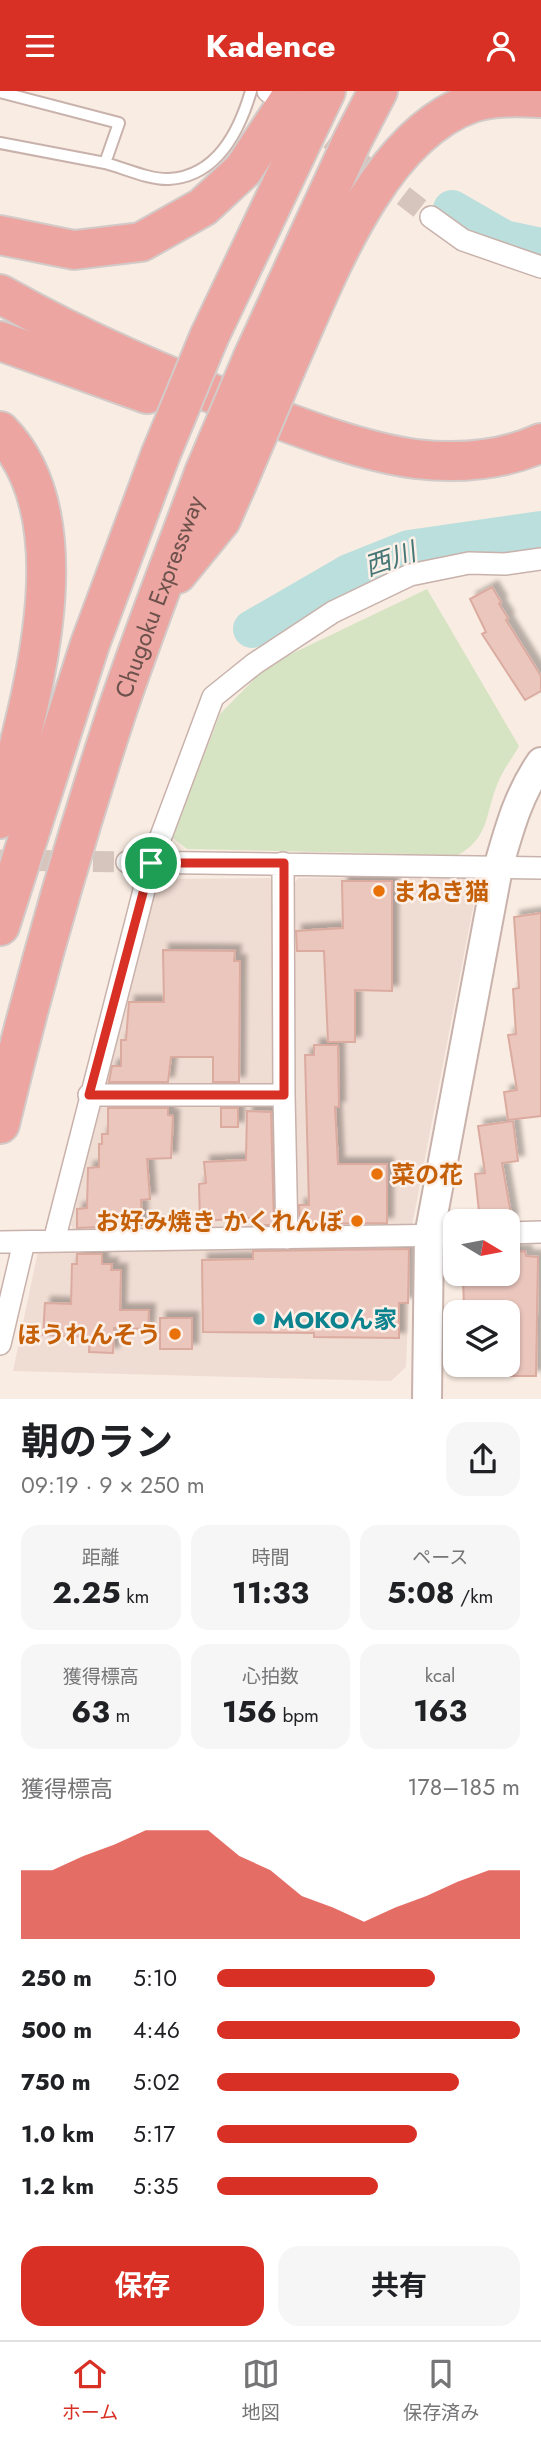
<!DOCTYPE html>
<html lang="ja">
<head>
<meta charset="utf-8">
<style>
	body { margin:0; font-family:Jost,"Noto Sans JP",sans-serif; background:#f6f6f6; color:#202124; height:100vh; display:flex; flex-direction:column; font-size:26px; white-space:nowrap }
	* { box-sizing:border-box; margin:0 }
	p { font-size:23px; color:#757577 }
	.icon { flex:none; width:38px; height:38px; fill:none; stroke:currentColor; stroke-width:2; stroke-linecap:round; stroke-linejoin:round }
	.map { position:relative; height:1308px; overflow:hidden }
	.sheet { display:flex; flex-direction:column; background:#fff; flex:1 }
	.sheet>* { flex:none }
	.needle { width:46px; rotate:100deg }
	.fabs { position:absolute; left:443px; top:1118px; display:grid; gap:14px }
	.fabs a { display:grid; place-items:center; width:77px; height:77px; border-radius:14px; background:#fff; box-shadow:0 2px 5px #0004; font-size:35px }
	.pin { position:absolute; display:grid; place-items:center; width:60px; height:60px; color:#fff; margin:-30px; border:4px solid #fff; border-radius:50%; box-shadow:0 2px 7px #0007 }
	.round { display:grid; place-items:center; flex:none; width:74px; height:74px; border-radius:21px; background:#f6f6f6 }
	.overview { display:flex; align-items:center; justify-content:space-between; height:119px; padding:0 21px }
	h1 { font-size:38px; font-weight:700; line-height:52px }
	.metrics { display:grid; grid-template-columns:repeat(3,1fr); gap:10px; height:119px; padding:7px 21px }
	.metrics div { display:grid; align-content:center; border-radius:18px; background:#f6f6f6; text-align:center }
	.metrics b { font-size:30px; font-weight:700 }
	.metrics small { font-size:19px; font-weight:400 }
	.metrics p { font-size:19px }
	.chart { height:196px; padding:14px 21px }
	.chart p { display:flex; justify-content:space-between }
	.chart svg { width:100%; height:126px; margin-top:7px; fill:#d93025; opacity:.7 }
	.cta { display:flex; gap:14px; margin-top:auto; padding:14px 21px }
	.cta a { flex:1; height:80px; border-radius:21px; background:#d93025; color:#fff; font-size:28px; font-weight:700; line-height:80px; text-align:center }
	.cta a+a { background:#f6f6f6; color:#202124 }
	ul { padding:0 21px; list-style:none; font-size:23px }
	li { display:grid; grid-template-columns:112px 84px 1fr; align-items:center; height:52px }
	li i { height:18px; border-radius:9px; background:#d93025 }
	header { display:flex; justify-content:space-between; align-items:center; height:91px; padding:0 21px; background:#d93025; color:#fff; font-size:32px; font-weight:700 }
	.tab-bar { display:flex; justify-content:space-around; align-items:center; height:98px; border-top:2px solid #e0e0e0; background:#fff; font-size:19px; color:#757577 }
	.tab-bar a { display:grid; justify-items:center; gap:4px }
	.tab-bar .active { color:#d93025 }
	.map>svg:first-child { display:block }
	.residential { fill:#efdcd2 }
	.green { fill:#d7e4c3 }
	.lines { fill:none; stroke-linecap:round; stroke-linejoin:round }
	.river { stroke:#badfdd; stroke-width:38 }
	.building { fill:#ebc6bd; stroke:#dbaba0; stroke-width:2; filter:url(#shadow) }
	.minor-tunnel { stroke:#d6c5bc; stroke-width:21; stroke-dasharray:21 10; stroke-linecap:butt }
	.service-casing { stroke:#c8b2ab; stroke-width:14 }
	.minor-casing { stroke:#c8b2ab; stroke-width:24 }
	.tertiary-casing { stroke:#c8b2ab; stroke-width:32 }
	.motorway-casing { stroke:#d3cbc9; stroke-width:42 }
	.service { stroke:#fff; stroke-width:10 }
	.minor { stroke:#fff; stroke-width:21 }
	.tertiary { stroke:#fff; stroke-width:28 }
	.motorway { stroke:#eca5a0; stroke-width:38 }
	.motorway-bridge-casing { stroke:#d3cbc9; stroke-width:42; stroke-linecap:butt }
	.motorway-bridge { stroke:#eca5a0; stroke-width:38 }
	.route-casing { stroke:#fff; stroke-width:14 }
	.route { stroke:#d93025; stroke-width:9 }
	.food-dot { fill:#e8710a; stroke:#fcf0e8; stroke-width:2.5 }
	.culture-dot { fill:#0f9aa8; stroke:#fcf0e8; stroke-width:2.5 }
	.labels { text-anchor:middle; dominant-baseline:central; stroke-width:5; stroke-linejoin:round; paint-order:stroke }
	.street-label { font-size:24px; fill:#6d514c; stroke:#fcf0e8 }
	.food-label { font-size:24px; font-weight:bold; fill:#c56008; stroke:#fcf0e8; text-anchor:start }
	.culture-label { font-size:24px; font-weight:bold; fill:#0d838f; stroke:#fcf0e8; text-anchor:start }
	.water-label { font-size:26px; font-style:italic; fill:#467776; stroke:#fcf0e8 }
</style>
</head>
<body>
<header><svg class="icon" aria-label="menu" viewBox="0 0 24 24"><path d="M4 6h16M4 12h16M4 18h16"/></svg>Kadence<svg class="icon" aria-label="person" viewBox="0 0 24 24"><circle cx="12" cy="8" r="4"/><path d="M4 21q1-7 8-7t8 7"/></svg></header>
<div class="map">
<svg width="541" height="1308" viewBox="0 0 541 1308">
	<defs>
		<filter id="shadow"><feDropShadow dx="6" dy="-6" stdDeviation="2" flood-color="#0004"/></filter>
	</defs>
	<rect width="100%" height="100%" fill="#f9ece2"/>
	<path class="residential" d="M479 785 411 1140 299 1139 292 1132 290 799 298 787Z
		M270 787 276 798 277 990 271 997 111 999 101 989 154 796 165 788Z
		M271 1011 279 1025V1140L76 1145 71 1134 99 1012Z
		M411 1152 406 1276 391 1290 13 1280 38 1160Z"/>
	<path class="green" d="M427 498 519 655C512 668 502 680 497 694 485 724 489 747 458 764L187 758 172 746 220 623 268 574Z"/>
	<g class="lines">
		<path class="river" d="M452 118 504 148 541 156
			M252 538 349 482 409 458 541 439"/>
	</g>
	<path class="building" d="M492 496 501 511 499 513 508 527 506 529 541 585V600L525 609 482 543 486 541 470 508Z
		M342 790H392V900L355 899V951H328L324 860H297L296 840 343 837Z
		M541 822V1025L508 1029 504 1001 517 999 508 944 516 943 513 898 519 897 514 826Z
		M163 859 235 860 234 870H240L239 991H213V966H171L168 991H109L112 975H121V949H126L129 911H164Z
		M314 954H338L339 1016H335L338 1073H387V1132L300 1133 299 1114H309L305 964H314Z
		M108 1017H168V1024L173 1025 171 1067 147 1068 150 1108 141 1109 142 1134 77 1137V1118L87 1117 88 1077 99 1076V1053H102V1043H108Z
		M221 1017H238V1036H221Z
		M247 1020 271 1021 274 1134H252L251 1127 200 1130 199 1093 206 1092 204 1071 246 1069Z
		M513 1030 518 1070 502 1072 512 1129 480 1130 475 1083 485 1082 478 1035Z
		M409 1158 408 1212H399V1247L314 1246V1242L203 1241 202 1169 253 1168V1160Z
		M525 1160 526 1165 538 1166 536 1285H511L508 1218H464L463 1187H496V1183H508V1161Z
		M77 1163H102V1173H112L111 1179H121L120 1219H149L148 1238 114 1237 113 1262 89 1261 90 1246 43 1244 45 1212 71 1213 72 1173H77Z
		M160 1227H192V1258H160Z"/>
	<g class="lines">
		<path class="minor-tunnel" d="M305 29 431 126
			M0 769 127 771"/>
		<g class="service-casing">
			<path id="service" d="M0 1 119 32 105 72 0 52
				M105 72C124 77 150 89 169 88 217 85 239 41 251 0"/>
		</g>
		<g class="minor-casing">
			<path id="minor" d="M268 0 269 1
				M431 126 463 149 541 176
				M127 771 541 777
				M89 1004H284L283 772
				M284 1004 287 1147
				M508 1142 541 1141
				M54 1150 151 772 213 606 254 573 333 521 410 484 469 472 505 473 541 468
				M0 1151 455 1144
				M0 1253 24 1151"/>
		</g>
		<g class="tertiary-casing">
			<path id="tertiary" d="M427 1308 429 1145 498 777C509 739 518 704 541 671"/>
		</g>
		<g class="motorway-casing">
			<g id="motorway">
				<path d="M0 144 74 159 141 151 203 116 243 79 295 0"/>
				<path d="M0 203C83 250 168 286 257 320 306 339 364 361 416 368 459 373 501 370 541 352"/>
				<path d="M209 246 326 0"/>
				<path d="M0 250 147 303"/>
				<path d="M253 266 353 48 378 0"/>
				<path d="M286 277C325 191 376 45 472 12 493 5 519 6 541 7"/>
				<path d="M0 340C89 431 27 620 0 728"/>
				<path d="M177 483 221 429 236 395"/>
				<path d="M0 835 90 553 160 365"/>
				<path id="s1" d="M0 1033C33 894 72 758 116 623 143 542 175 462 204 382"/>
			</g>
		</g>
		<use href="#service" class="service"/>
		<use href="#minor" class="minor"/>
		<use href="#tertiary" class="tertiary"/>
		<use href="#motorway" class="motorway"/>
		<g class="motorway-bridge-casing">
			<path id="motorway-bridge" d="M160 365 209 246
				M204 382 253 266
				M236 395 286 277"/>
		</g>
		<use href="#motorway-bridge" class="motorway-bridge"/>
	</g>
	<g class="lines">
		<g class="route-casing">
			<path id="route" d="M151 772H284V1004H89Z"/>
		</g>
		<use href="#route" class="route"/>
	</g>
	<g class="food-dot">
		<circle cx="379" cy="800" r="7"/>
		<circle cx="377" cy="1083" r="7"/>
		<circle cx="357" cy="1130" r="7"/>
		<circle cx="175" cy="1243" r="7"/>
	</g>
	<circle class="culture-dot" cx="259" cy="1228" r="7"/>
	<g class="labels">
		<g class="street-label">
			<text stroke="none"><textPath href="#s1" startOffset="551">Chugoku Expressway</textPath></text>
		</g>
		<g class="food-label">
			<text x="393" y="800">まねき猫</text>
			<text x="391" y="1083">菜の花</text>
			<text x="343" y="1130" text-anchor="end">お好み焼き かくれんぼ</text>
			<text x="161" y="1243" text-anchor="end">ほうれんそう</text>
		</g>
		<g class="culture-label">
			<text x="273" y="1228">MOKOん家</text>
		</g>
		<g class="water-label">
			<text transform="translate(390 468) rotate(-19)">西川</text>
		</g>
	</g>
</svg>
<div class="fabs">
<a><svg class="needle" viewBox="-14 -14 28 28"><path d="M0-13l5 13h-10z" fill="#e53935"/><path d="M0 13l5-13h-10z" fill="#757577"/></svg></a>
<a><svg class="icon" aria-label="layers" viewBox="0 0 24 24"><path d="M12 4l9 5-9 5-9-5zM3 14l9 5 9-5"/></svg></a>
</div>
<div class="pin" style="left:151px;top:772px;background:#1e9e55"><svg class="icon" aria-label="arrive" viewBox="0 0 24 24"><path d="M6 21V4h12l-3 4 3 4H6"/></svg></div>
</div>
<section class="sheet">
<div class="overview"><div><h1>朝のラン</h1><p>09:19 · 9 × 250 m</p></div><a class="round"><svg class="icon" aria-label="share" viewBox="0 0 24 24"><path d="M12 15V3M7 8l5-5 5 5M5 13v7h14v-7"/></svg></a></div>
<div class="metrics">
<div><p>距離</p><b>2.25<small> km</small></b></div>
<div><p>時間</p><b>11:33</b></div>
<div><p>ペース</p><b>5:08<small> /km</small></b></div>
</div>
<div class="metrics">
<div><p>獲得標高</p><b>63<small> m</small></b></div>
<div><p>心拍数</p><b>156<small> bpm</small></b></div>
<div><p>kcal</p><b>163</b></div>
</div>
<div class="chart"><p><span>獲得標高</span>178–185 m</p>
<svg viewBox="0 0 160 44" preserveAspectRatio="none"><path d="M0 44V20L10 20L20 15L30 11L40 6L50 6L60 6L70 15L80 20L90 29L100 33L110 38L120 33L130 29L140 24L150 20L160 20V44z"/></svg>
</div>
<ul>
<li><b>250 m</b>5:10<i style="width:72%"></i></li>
<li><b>500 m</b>4:46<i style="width:100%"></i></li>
<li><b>750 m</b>5:02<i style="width:80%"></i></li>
<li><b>1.0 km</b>5:17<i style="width:66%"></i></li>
<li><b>1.2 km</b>5:35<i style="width:53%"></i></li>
</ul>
<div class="cta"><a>保存</a><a>共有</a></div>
</section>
<nav class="tab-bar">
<a class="active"><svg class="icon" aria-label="home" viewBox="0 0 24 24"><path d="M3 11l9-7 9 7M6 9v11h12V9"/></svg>ホーム</a>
<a><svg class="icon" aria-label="map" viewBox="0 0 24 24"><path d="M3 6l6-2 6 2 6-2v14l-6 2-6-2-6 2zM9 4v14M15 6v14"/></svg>地図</a>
<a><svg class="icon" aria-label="saved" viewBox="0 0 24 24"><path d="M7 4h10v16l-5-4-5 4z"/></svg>保存済み</a>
</nav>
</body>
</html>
